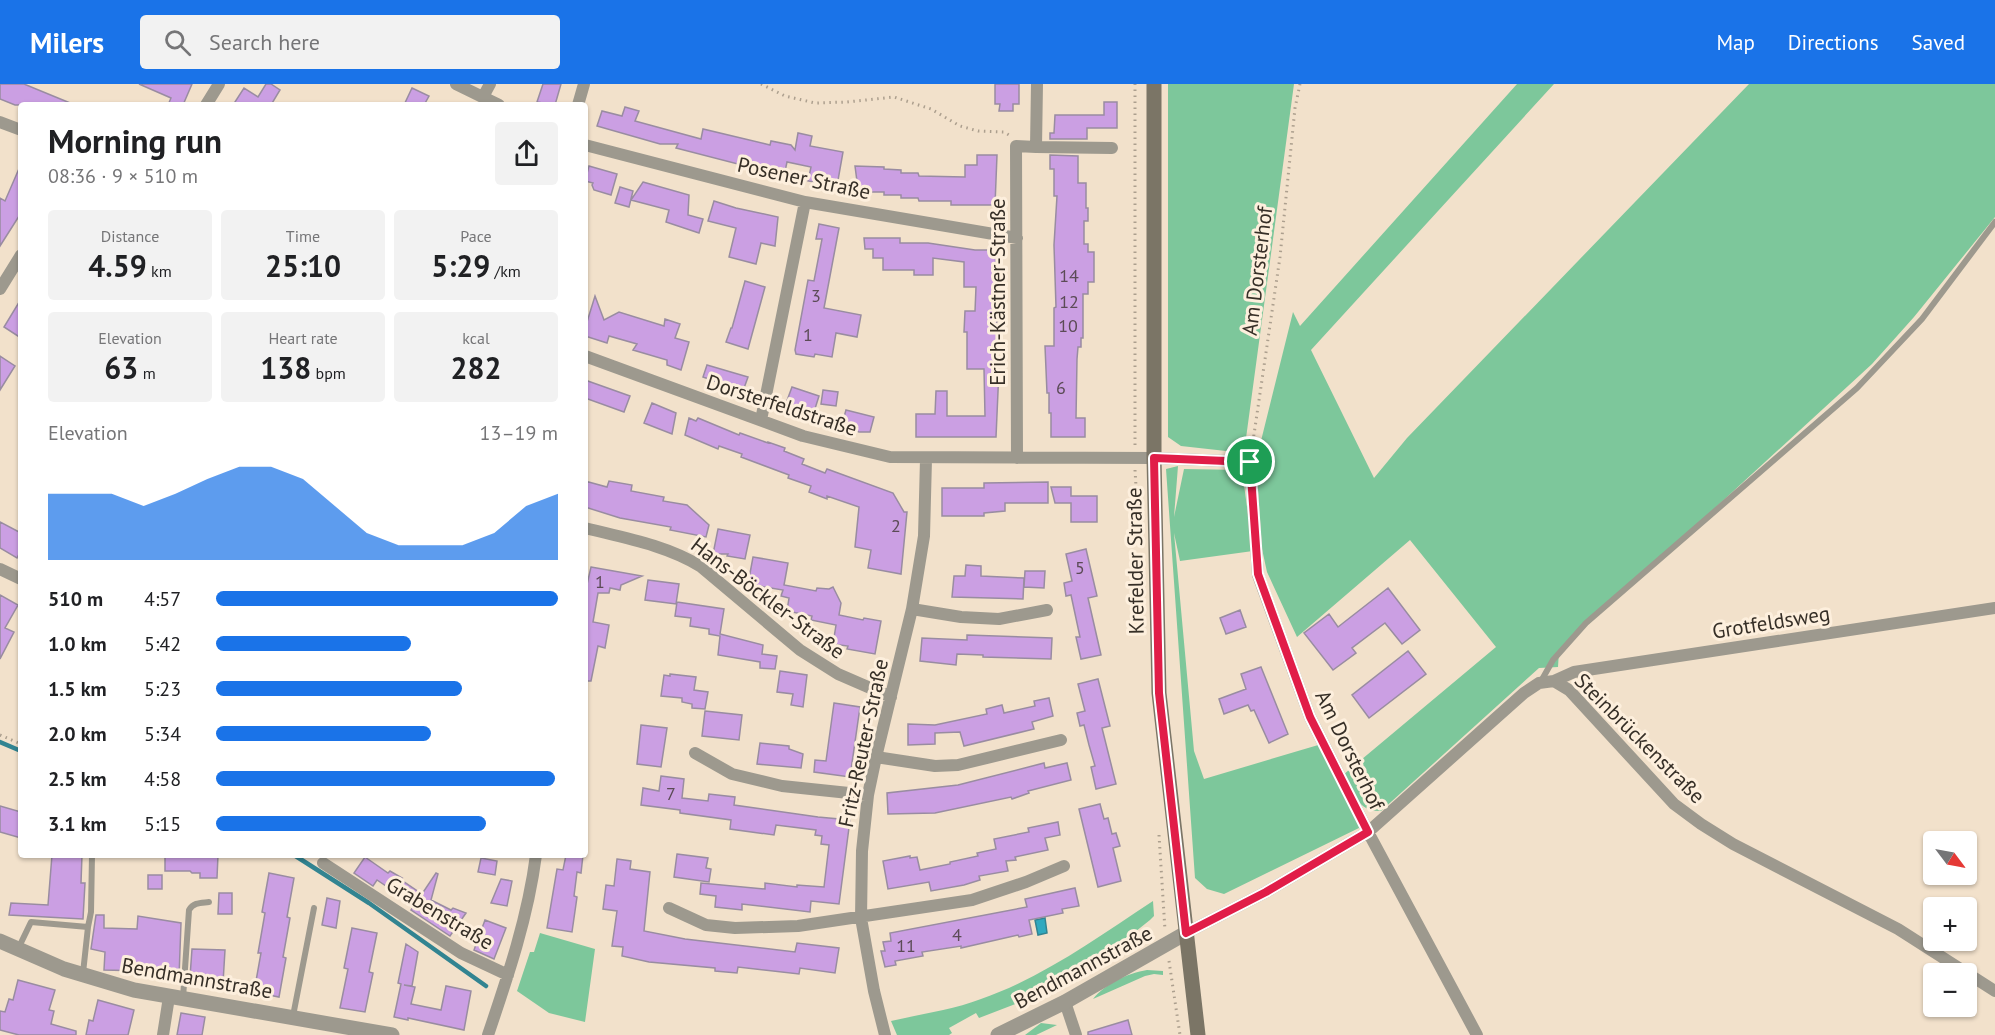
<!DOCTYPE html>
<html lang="en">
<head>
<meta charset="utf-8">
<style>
	body { margin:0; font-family:"PT Sans",sans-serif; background:#f2f2f2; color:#202124; height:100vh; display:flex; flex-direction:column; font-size:22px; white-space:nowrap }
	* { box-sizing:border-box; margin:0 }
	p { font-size:20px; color:#757577 }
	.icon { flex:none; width:33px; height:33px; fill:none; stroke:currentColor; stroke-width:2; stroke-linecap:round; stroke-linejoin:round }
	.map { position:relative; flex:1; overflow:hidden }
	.side { position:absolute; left:18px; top:18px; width:570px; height:756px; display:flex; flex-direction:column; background:#fff; border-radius:6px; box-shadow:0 2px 4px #0004 }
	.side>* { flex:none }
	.needle { width:39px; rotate:122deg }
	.controls { position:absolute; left:1923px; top:747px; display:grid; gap:12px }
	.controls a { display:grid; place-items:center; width:54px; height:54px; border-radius:6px; background:#fff; box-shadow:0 2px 4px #0004; font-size:30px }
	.pin { position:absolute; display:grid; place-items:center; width:51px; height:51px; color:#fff; margin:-26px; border:3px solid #fff; border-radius:50%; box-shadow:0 2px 6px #0007 }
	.round { display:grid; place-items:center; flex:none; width:63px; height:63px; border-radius:6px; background:#f2f2f2 }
	.overview { display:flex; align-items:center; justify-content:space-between; height:102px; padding:0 30px }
	h1 { font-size:33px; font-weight:800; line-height:45px }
	.figures { display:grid; grid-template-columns:repeat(3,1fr); gap:9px; height:102px; padding:6px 30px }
	.figures div { display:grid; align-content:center; border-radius:6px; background:#f2f2f2; text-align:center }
	.figures b { font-size:30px; font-weight:800 }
	.figures small { font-size:16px; font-weight:400 }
	.figures p { font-size:16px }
	.chart { height:168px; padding:12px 30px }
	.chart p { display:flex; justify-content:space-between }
	.chart svg { width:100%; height:108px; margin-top:6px; fill:#1a73e8; opacity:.7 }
	ul { padding:0 30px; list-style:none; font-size:20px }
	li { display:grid; grid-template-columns:96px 72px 1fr; align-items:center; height:45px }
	li i { height:15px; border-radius:8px; background:#1a73e8 }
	header { display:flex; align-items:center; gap:36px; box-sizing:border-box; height:84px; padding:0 30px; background:#1a73e8; color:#fff }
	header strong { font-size:28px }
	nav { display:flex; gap:33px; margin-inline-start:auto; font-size:21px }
	.search { width:420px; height:54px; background:#f2f2f2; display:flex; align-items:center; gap:15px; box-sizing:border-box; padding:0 21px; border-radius:6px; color:#757577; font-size:22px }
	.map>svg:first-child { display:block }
	.green { fill:#7dc79b }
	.water { fill:#30a9bf; stroke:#328491; stroke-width:1.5 }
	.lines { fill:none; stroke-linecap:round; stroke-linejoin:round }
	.stream { stroke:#328491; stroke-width:4.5 }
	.building { fill:#cb9fe3; stroke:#998ca1; stroke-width:1.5 }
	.path { stroke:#ac9f8e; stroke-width:3; stroke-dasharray:1.5 4.5; stroke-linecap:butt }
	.service { stroke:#9d998e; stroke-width:6 }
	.minor { stroke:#9d998e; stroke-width:12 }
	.tertiary { stroke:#9d998e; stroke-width:15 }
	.secondary { stroke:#7b7566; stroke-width:15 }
	.route-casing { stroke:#fff; stroke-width:12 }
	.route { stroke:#e11d48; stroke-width:8 }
	.labels { text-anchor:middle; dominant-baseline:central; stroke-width:6; stroke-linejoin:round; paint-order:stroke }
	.number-label { font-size:18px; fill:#5b4b56 }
	.street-label { font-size:21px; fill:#362f27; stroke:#fdefdd }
</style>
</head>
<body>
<header>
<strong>Milers</strong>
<div class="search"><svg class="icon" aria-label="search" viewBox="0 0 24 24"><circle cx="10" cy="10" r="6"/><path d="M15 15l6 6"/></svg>Search here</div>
<nav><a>Map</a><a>Directions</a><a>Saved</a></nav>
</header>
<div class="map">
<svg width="1995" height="951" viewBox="0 0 1995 951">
	<rect width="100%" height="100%" fill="#f2e1cb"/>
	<path class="green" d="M1168 0H1294L1244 369 1181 362 1168 353Z
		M1517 0H1554L1311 266 1374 394 1407 354 1749 0H1995V133L1914 233 1872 280 1559 567 1558 583 1539 584 1381 727C1358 728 1355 710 1343 691L1496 563 1410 456 1297 553 1267 488 1262 465 1256 377 1293 228 1300 242Z
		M1178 382 1174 433 1184 385 1242 386 1253 467 1180 477 1174 449 1194 667 1204 695 1325 659 1361 743 1224 810 1207 805 1195 794 1166 385Z
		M1153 817 1154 832 1150 836 1096 879 1062 902 979 934 976 929 949 944 952 949 949 951H897L891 937C921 930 952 926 981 915 1044 893 1098 853 1153 817Z
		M540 849 595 865 585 938 549 929 517 907 530 868H534Z
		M1147 886 1163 887V891L1154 890 1145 892 1093 915C1105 900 1128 889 1147 886Z
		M1041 939 1057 941 1036 951H1025Z"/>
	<path class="water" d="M1045 834 1047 849 1038 851 1035 836Z"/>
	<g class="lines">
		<path class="stream" d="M0 658 21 667
			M294 771 369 819 486 902"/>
	</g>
	<path class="building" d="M0 0H24L75 21H15L0 15Z
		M139 0H192L183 21H168L171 14Z
		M266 0H271L280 6 271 21H233L244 4 258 13Z
		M543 0H561L555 21 537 18Z
		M995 0H1019V20H1013V27H999L1000 20H995Z
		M412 4 429 12 424 21H404Z
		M1104 18H1117V44H1087V55H1050V49H1054L1055 31H1104Z
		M625 23 639 27 635 37 701 55 703 45 770 61 771 57 791 61 795 66 798 49 812 52 810 62 843 68 837 102 808 97 811 83 787 78 784 92 676 64 678 60H660L597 42 602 27 622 32Z
		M977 71H997L995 121H951V117H919L918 114H901V111H884V108H866V105H858L855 82 884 83V85L901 86V89H918L919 92 965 93V81H977Z
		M1050 71 1078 72V99H1086V124H1088V137H1084V160H1088V168H1094V198H1088V210H1083V254H1081V263H1078L1077 275 1076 334H1085V353H1051V329H1049V309H1047L1045 262H1054V224L1056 223 1054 161 1057 112H1054V85H1050Z
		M21 80V129L0 162V114L5 117Z
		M589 82 617 90 611 111 594 106 592 101 593 99 585 97Z
		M643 98 689 111 688 131 703 135 699 149 666 138 669 126 631 116Z
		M620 103 633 107 629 123 615 119Z
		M714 117 736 124 778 133 775 162 761 159 756 180 729 173 736 144 708 137Z
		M819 140 839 144 824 224 861 231 857 253 836 249 832 273 815 270 814 273 796 270 795 266 808 196 814 197 822 155H816Z
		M864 154H900V159H928L975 166H995L997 203H999V215H997L996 284 999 285 996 353H916V330H935L936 307H947V332H985L984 285H967V248H964L965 227H975L976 203H964V178L933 174V191H914V186H883V174H873V165H865Z
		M745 197 765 203 748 265 726 258 731 244H732Z
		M595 212 604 236 619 228 664 242 665 235 680 240 675 254 689 258 681 286 667 281V276L633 266 637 260 609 252 607 259 585 252V237L587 238Z
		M21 215V254L4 243Z
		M0 272 15 282 0 306Z
		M707 281 748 293 743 307 703 293Z
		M585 296 630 312 624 328 585 314Z
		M792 303 819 312 813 331 785 322Z
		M823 306 838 308 836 322 821 320Z
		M652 319 676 329 672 350 644 339Z
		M846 326 874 333 870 348H859L842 340Z
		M689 334 696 337 698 334 739 351 740 349 768 359V358L785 364 784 367 804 375 802 380 825 389 827 385 893 409 904 428H907L901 490 868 484 871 466 855 463 859 423 827 412V415L809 408 811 402 788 394 789 391 741 373 742 370 719 362 718 365 685 351Z
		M585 397 607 403 609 397 632 401 631 407 664 413 663 417 687 421 709 441 706 453 670 446 671 443 620 434 585 423Z
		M1048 398V419H1005V427L984 429V432H942V404H984V399Z
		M1051 403H1071V412H1097V438H1071V419H1055Z
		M0 438 21 449V466L17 474 0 464Z
		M718 445 750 451 745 475 727 472 728 470H713Z
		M1086 465 1097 512 1088 514 1101 571 1081 575 1076 553H1080L1071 511 1066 512 1064 499 1072 497 1066 470Z
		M753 473 788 479 784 501 816 507 817 504 829 505 833 503 841 519 839 531 863 536 864 534 881 537 875 570 847 565 848 562 833 560 836 541 811 536 812 532 787 527 789 514 781 512 783 506 748 500Z
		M966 481 981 482V492L1024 494 1023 515 952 513 954 492H965Z
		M591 483 642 492 621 501 620 506 610 504 609 509H598L593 538 609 541 605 564 598 562 591 597H585V509Z
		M1025 487H1045L1044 504 1024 503Z
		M648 496 679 500 676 520 645 516Z
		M1388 504 1420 546 1402 560 1385 539 1352 564 1356 569 1333 586 1304 549 1329 530 1338 543Z
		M0 511 18 521 5 544 14 548 0 575Z
		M677 518 724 525 720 550 763 561 762 570 777 572 775 585 760 584V578L718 571 720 552 709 550V545L690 542 691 534 675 532Z
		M1240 526 1246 543 1226 550 1220 534Z
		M967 551 1052 554 1051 575 983 573V571L957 570 956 581 920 577 922 554 967 556Z
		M1408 567 1426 590 1369 634 1352 611Z
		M1261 583 1288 650 1269 659 1254 626 1251 627 1248 621 1224 630 1219 615 1246 605 1241 590Z
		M780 587 807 591 803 623 791 621 793 610 777 608Z
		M670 590 696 593 694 606 708 608 705 625 692 624V620L682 618V614L661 612 664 591 670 592Z
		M1098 595 1110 642 1102 644 1116 700 1096 705 1091 683 1095 682 1089 661 1084 641 1080 642 1077 629 1085 627 1078 600Z
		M1049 614 1053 632 1032 638 1034 645 964 662 960 648 935 649V660L908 661V640L935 641 987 630 986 625 1002 621 1004 629 1035 622 1034 617Z
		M834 619 860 623 850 693 814 688 815 676 826 677Z
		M705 627 742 631 739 656 702 652Z
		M641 641 667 644 661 683 637 680Z
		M760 659 789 662V665L803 670 801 684 757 680Z
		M1044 679 1045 684 1067 679 1071 696 1028 707 1029 709 1012 715 1011 713 935 729 888 730 887 709 958 701Z
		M661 692 684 695 682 714 708 717 709 710 735 713 734 721 818 733 850 736 839 820 811 817 810 828 742 820V826L715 823 716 812 700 810 701 799 765 805V799L797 803V801L824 803 829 761 821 760 822 752 815 751 816 746 776 741 774 751 730 745 731 736 680 729V726L641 721 643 704 659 707Z
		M1100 720 1104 735 1108 734 1112 750 1116 749 1120 762 1113 764 1121 797 1098 803 1079 725Z
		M0 722 21 728V754L0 748Z
		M1058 738 1060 751 1045 754 1048 766 1015 773 1016 776 1006 777 1008 787 979 792 980 796 964 801 931 807 929 798 888 805 883 777 910 772V774L917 773 920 786 950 780V778L978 772 977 769 996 765 994 755 1029 748 1028 744Z
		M677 770 708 774 706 784 711 785 709 798 674 793Z
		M52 771H82L81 799H85L83 835 9 831 11 819 48 821Z
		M165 771H218L217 794H200V789H192L190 787H165Z
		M566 771H583L581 789 577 788 574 812 577 813 572 848 547 844 557 785 563 786Z
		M365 773 388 789 390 787 402 794 400 795 422 810 436 789 438 790 431 816 451 826 453 824 466 829 450 852 411 826 414 821 377 796 373 802 354 789Z
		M481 774 497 777 495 791 478 788Z
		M617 775 631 777 630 785 650 788 644 847 685 855 795 868 797 859 839 864 835 889 800 884 799 890 738 883 737 889 715 887V884L649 878 622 872 623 863 612 862 617 827 603 825 606 801 614 802Z
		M269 789 294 794 287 833 290 834 283 873 286 874 279 913 254 908 261 869H258L265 829 262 828Z
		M148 791H162V805H148Z
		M501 795 512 797 507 822 491 819Z
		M1075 804 1079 822 1062 825 1063 829 1029 836 1032 850 1019 853 1018 851 961 864V862L922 868 923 872 895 877 896 881 885 883 881 867H885L883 858 891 857 890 849 1027 823 1025 815Z
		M219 809H232V830H218Z
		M327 814 340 817 336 844 322 841Z
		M96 831H104V844L137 845 138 832 181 839 179 893 177 892 176 898 144 893V887L104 886 105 868 91 865Z
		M485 836 506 844 494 875 474 866Z
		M352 844 377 849 369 888 373 889 365 928 340 924 348 885 344 884Z
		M406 860 418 868 412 902 404 901 415 903 411 920 441 926 446 902 471 907 464 946 408 934V936L394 933 401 900 398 899Z
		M192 865 225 866 223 899 201 898V894L190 893Z
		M18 896 55 906 49 926 54 927 51 940 76 947V951H19L0 946V927L5 928 9 915 13 916Z
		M98 916 134 926 128 951H86L89 936 93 937Z
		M181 929 205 933 202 951H177Z
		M1128 936 1132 951H1088V948Z"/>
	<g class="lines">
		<path class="path" d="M761 0 785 12 815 19 847 18 894 13 931 25 960 42 978 47 1004 48 1009 51
			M1135 361V0
			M1252 364 1280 173 1295 24 1300 0
			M1135 386 1139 451
			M0 651 21 660
			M1159 751 1165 846
			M1169 877 1180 951"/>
		<path class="service" d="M1540 599 1553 576 1586 539 1857 304 1922 235 1995 138
			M88 843 91 828 92 771
			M18 865 31 838 88 843 83 889
			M183 914 189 826C194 818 201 819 209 818
			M293 932 314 824"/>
		<path class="minor" d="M456 0 499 21
			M483 13 490 0
			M206 21 219 0
			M578 21 584 0
			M0 38 21 46
			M585 61 805 118 1017 154
			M1036 63 1112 64
			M0 205 21 171
			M585 272 803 352 890 373 1154 374 1250 378 1258 491 1310 633 1368 748 1477 951
			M761 336 805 118
			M1017 374 1016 62 1036 63 1037 0
			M585 444C625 454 665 461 700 482L800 566 838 590 891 613
			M0 485 21 495
			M912 525 961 533 999 535 1047 526
			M1554 597 1574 588 1995 524
			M695 669 732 690 782 702 868 711
			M876 673 935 682 958 681 1061 656
			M323 779 461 869 508 891
			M669 824 706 841 735 844 798 842 972 816 1026 798 1064 782
			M1186 849 1266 808 1368 748 1524 609 1539 599 1554 597 1569 606 1674 720 1701 740 1733 760 1898 845 1995 907
			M1065 918 1076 951
			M163 951 169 913
			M488 951C508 892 528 833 536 771
			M885 951 874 907 861 834 862 767 868 711 876 673 912 525 924 452 926 375"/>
		<path class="tertiary" d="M0 857 64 885 134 906 392 951
			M998 951 1065 918 1186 849"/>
		<path class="secondary" d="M1154 0V374L1159 609 1198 951"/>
	</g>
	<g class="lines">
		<g class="route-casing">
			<path id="route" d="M1154 374 1250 378 1258 490 1310 633 1368 748 1266 808 1186 849 1159 609Z"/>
		</g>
		<use href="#route" class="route"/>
	</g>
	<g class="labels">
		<g class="number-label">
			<text x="1069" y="191">14</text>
			<text x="816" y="211">3</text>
			<text x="1069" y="217">12</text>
			<text x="1068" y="241">10</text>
			<text x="808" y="250">1</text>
			<text x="1061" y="303">6</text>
			<text x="896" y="441">2</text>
			<text x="1080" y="483">5</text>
			<text x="600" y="497">1</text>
			<text x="671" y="709">7</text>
			<text x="957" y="850">4</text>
			<text x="906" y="861">11</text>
		</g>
		<g class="street-label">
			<text transform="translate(804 94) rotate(12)">Posener Straße</text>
			<text transform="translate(1257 187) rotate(-83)">Am Dorsterhof</text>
			<text transform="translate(997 208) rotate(-90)">Erich-Kästner-Straße</text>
			<text transform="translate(782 321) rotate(18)">Dorsterfeldstraße</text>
			<text transform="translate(1135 477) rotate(-91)">Krefelder Straße</text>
			<text transform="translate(768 514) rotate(37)">Hans-Böckler-Straße</text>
			<text transform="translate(1771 538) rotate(-9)">Grotfeldsweg</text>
			<text transform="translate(1640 654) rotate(45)">Steinbrückenstraße</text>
			<text transform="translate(863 659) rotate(-78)">Fritz-Reuter-Straße</text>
			<text transform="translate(1350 666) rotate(64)">Am Dorsterhof</text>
			<text transform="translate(440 829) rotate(31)">Grabenstraße</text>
			<text transform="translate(1083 883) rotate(-28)">Bendmannstraße</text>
			<text transform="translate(197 894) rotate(10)">Bendmannstraße</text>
		</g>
	</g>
</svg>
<div class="controls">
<a><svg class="needle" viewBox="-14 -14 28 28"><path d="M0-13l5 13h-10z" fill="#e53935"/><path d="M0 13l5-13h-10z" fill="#757577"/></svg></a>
<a>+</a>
<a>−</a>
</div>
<div class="pin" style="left:1250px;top:378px;background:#1e9e55"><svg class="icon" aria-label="arrive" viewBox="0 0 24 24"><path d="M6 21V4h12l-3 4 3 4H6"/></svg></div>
<section class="side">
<div class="overview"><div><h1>Morning run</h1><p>08:36 · 9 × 510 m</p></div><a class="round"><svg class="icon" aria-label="share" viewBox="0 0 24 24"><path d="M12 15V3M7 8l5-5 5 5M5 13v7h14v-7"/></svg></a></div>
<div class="figures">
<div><p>Distance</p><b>4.59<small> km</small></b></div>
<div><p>Time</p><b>25:10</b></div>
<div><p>Pace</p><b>5:29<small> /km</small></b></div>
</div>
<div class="figures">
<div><p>Elevation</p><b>63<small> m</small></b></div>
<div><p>Heart rate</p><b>138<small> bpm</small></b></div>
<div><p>kcal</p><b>282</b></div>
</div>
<div class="chart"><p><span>Elevation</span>13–19 m</p>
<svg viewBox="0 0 160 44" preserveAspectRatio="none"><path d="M0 44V17L10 17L20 17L30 22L40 17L50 11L60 6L70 6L80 11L90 22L100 33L110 38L120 38L130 38L140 33L150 22L160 17V44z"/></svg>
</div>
<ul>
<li><b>510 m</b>4:57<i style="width:100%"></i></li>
<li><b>1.0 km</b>5:42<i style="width:57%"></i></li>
<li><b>1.5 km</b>5:23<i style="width:72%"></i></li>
<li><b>2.0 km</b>5:34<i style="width:63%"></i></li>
<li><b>2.5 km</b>4:58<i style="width:99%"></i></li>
<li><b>3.1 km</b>5:15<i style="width:79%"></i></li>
</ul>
</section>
</div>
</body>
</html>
